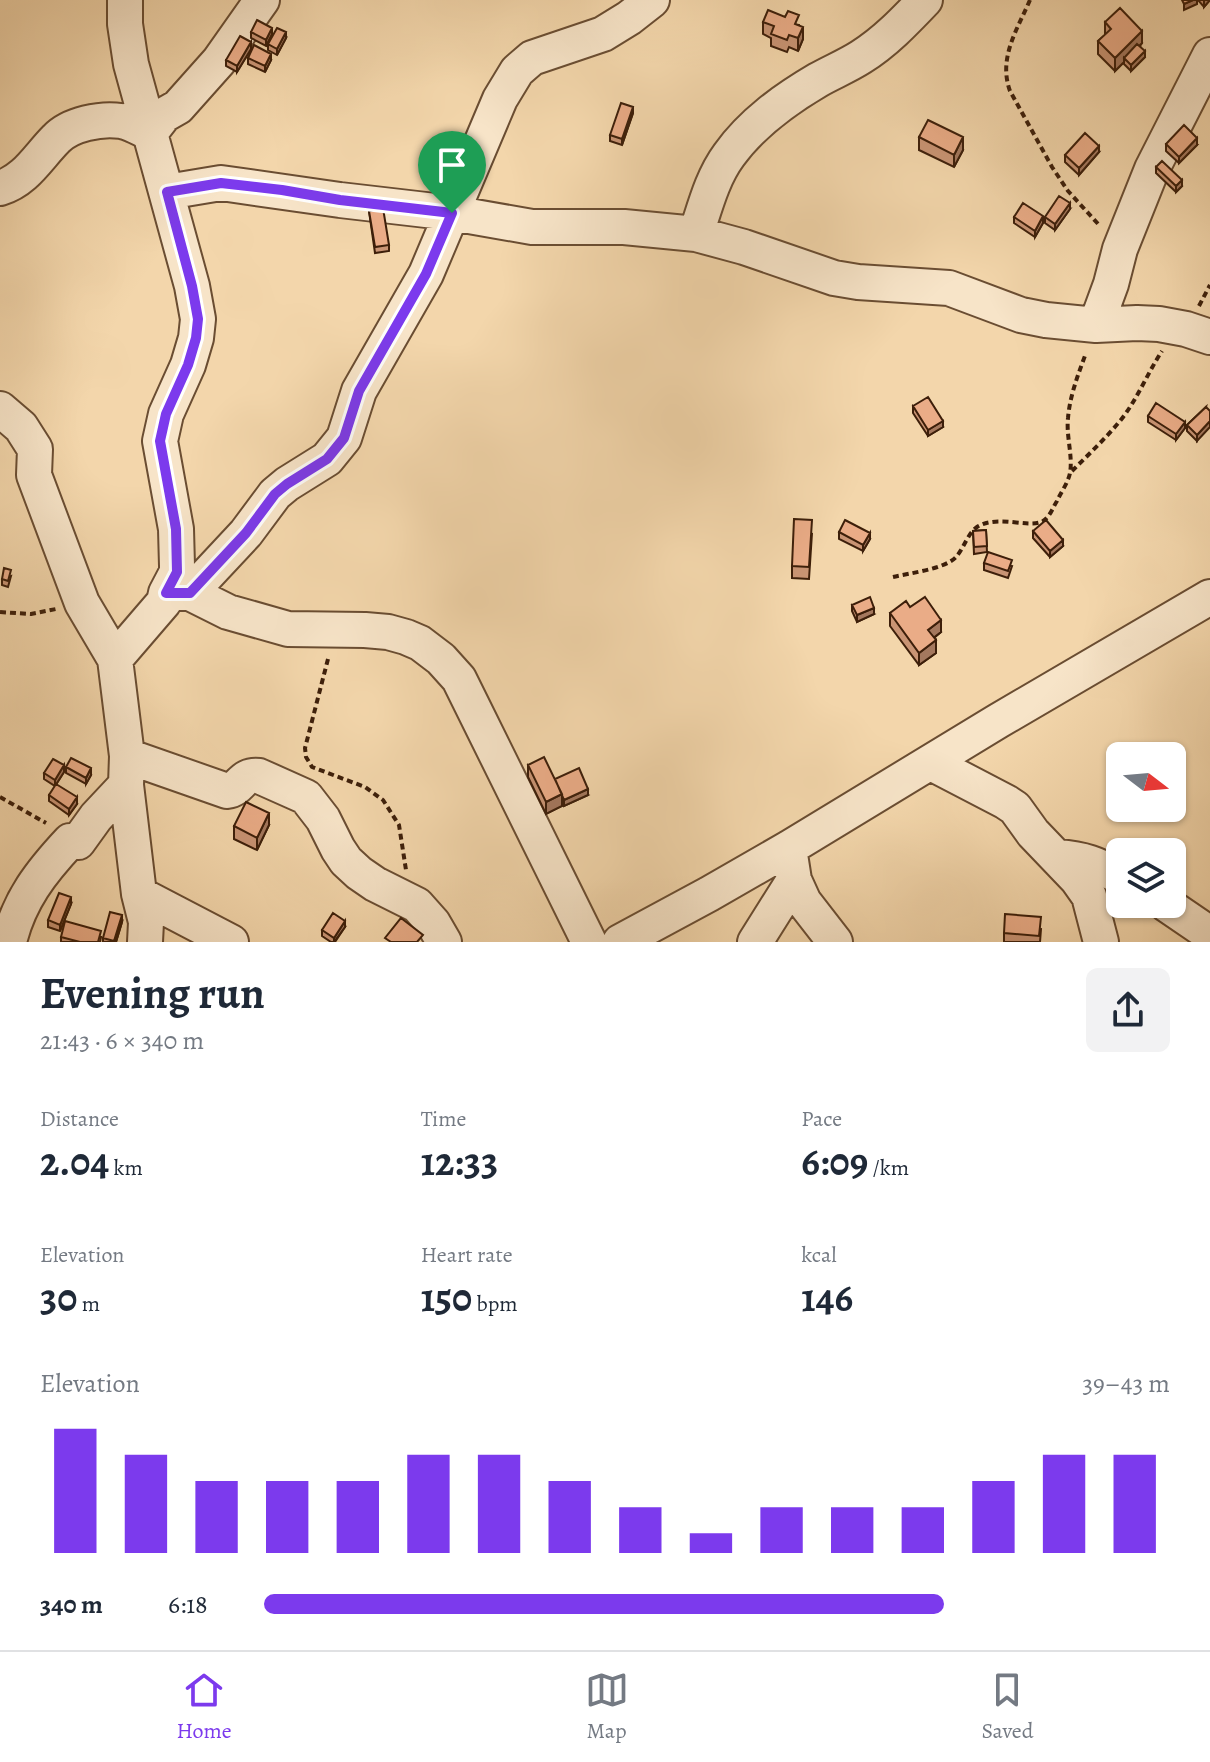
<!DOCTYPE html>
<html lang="en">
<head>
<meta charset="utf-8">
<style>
	body { margin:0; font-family:Alegreya,serif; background:#f2f2f3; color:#1f2937; height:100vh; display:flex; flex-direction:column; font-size:30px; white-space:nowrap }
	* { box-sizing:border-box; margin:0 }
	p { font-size:26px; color:#747a83 }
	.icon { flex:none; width:44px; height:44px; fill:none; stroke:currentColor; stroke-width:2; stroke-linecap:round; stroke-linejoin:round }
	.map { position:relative; height:942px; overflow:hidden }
	.sheet { display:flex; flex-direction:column; background:#fff; flex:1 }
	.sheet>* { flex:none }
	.needle { width:52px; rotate:106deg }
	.fabs { position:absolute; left:1106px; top:742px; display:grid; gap:16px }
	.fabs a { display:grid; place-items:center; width:80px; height:80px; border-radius:12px; background:#fff; box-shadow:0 2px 6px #0004; font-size:40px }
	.pin { position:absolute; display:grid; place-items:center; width:68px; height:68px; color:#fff; margin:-82px -34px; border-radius:50% 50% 50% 0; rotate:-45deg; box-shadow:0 0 8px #0007 }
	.pin .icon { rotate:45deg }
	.round { display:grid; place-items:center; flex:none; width:84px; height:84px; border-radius:12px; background:#f2f2f3 }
	.overview { display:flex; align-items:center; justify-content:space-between; height:136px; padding:0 40px }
	h1 { font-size:44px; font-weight:600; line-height:60px }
	.figures { display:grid; grid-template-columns:repeat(3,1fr); gap:12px; height:136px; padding:8px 40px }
	.figures div { display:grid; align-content:center }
	.figures b { font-size:40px; font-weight:600 }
	.figures small { font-size:22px; font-weight:400 }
	.figures p { font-size:22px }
	.chart { height:224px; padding:16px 40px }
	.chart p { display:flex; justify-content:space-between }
	.chart svg { width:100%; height:144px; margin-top:8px; stroke:#7c3aed; stroke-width:6 }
	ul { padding:0 40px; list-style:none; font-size:26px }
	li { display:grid; grid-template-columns:128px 96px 1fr; align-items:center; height:60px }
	li i { height:20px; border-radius:10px; background:#7c3aed }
	.tab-bar { display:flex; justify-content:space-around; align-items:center; height:112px; border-top:2px solid #e0e1e3; background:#fff; font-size:22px; color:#747a83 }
	.tab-bar a { display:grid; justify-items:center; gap:4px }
	.tab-bar .active { color:#7c3aed }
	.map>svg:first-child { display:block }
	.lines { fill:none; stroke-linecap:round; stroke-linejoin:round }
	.minor-casing { stroke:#6a4d32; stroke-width:38 }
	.path { stroke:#3d1f0a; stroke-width:4; stroke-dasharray:6 4; stroke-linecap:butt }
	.minor { stroke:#f7e4c8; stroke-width:34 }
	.wall { fill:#c99474; stroke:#3d1f0a; stroke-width:2 }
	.shaded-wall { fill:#a4785e; stroke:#3d1f0a; stroke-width:2 }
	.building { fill:#eaac87; stroke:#3d1f0a; stroke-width:2 }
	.route-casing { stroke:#fff; stroke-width:16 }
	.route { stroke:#7c3aed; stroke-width:10 }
</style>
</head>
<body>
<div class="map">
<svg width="1210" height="942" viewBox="0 0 1210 942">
	<rect width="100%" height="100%" fill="#f3d6ab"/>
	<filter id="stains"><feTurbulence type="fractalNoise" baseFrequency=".0025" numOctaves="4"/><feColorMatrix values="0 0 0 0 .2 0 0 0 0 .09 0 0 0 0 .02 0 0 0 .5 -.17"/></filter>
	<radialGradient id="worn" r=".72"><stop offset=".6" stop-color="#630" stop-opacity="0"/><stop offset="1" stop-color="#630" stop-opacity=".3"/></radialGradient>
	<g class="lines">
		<g class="minor-casing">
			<path id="minor" d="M0 188C26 180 38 157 56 139 70 124 101 118 121 121 130 122 141 129 150 133L164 115 178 107 219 61 262 0
				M167 192 221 183 340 200 452 213 532 227H624L696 234 744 247 834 278 858 282 949 288 1021 315 1046 320 1096 325 1137 323 1159 324 1186 329 1210 337
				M696 234C705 207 712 178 729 155 752 123 784 100 818 80 832 72 847 66 861 57 885 42 905 21 925 0
				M1096 325 1111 284 1120 249 1152 169 1210 55
				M0 409 21 427 35 449 34 475 82 603 115 659 127 756 126 785 139 894 146 922 145 942
				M170 593H190L228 612 288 629 365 630 388 632 406 637 420 643 441 659 459 679 589 942
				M190 593 246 533 275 494 287 484 327 459 344 438 359 391 426 274 500 99 517 71 532 58 603 34 629 18 652 0
				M115 659 164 602 166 593 177 572V566L176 529 160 441 166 414 188 365 196 338 198 319 192 286 131 64 125 24V0
				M127 756 227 791C242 789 240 774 259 776L306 797 323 819 338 849 346 861 359 873 375 884 417 905 433 923 444 942
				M931 763 1006 802 1015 808 1033 833 1077 879 1089 896 1101 942
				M789 848 794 880 804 902 835 942
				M1057 857C1084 859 1097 864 1120 877
				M139 894 231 942
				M1166 904 1210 934
				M9 942C19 900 41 872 70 841L78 842 96 817 126 785
				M620 942 709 894 789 848 998 721 1210 597
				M755 942 794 880"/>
		</g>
		<path class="path" d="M1030 0C1017 30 998 58 1010 91L1052 167 1068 191 1100 226
			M1199 306 1210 285
			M1072 471C1088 455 1105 439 1120 421 1137 400 1147 374 1162 351
			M893 577C910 573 945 569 956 557 964 548 968 533 977 527 998 514 1029 529 1043 521 1050 517 1053 507 1057 501 1061 492 1068 483 1070 473 1073 456 1066 436 1068 418 1070 395 1078 375 1086 353
			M0 612 31 614 56 609
			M328 659 305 748 306 757 312 767 365 787 383 800 399 825 406 870
			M0 797 46 823"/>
		<use href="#minor" class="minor"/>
	</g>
	<path class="wall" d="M1198 0H1210L1204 7Z
		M763 22 799 25 803 39 798 51 789 47 787 52 771 46V38L763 34Z
		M1105 22 1142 43 1140 46 1145 57 1131 71 1124 64V62L1115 71 1098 54V41L1105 35Z
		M251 32 272 34 266 46 251 38Z
		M286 38 277 55 268 50V44Z
		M251 49 237 72 226 66V60Z
		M248 58 271 60 265 72 248 64Z
		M633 113 622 145 610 141V135Z
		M919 137 963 150 954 167 919 150Z
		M1166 144 1197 145 1179 163 1166 151Z
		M1099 152 1079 175 1065 162V155Z
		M1156 167 1182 186 1176 192 1156 173Z
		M1070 209 1055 230 1045 223V217Z
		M369 211 389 245V251L375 253Z
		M1014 217 1043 223 1035 237 1014 223Z
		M913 406 943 427 928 436 913 413Z
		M1206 407 1197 441 1187 431V425Z
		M1148 416 1185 428 1176 440 1148 422Z
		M986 530 987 552 974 554 973 531Z
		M1033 531 1063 546 1050 557 1033 538Z
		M839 532 870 539 863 551 839 539Z
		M812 533 809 579 792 578V566Z
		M984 563 1012 566 1008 578 984 570Z
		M11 576 8 587 2 585V579Z
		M852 605 874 614 857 622 852 611Z
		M910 607 941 632 934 638 936 653 919 665 890 626V613Z
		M528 765 555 780 588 795 564 806 562 800V806L546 814 528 777Z
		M66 767 91 775 86 784 66 773Z
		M64 772 55 786 44 779V773Z
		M49 795 77 804 69 815 49 801Z
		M269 825 257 850 234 839V826Z
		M71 904 60 931 48 927V920Z
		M122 922 116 942H103V938Z
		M345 927 335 942H331L322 936V930Z
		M1041 929 1040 942H1004V933Z
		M61 937H101L100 942H61Z"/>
	<path class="shaded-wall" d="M1193 0H1197V4L1184 10V4Z
		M1204 0H1210L1204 7Z
		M803 27V39L798 51V38Z
		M272 28V34L266 46V40Z
		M1142 31V43L1126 60 1124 58V62L1115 71V58Z
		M286 32V38L277 55V49Z
		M251 42V49L237 72V66Z
		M1145 51V57L1131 71V65Z
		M271 54V60L265 72V66Z
		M633 107V113L622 145V139Z
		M963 137V150L954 167V155Z
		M1197 138V145L1179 163V157Z
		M1099 146V152L1079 175V168Z
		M1182 180V186L1176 192V186Z
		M1070 203V209L1055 230V224Z
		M1043 216V223L1035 237V231Z
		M943 421V427L928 436V430Z
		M1210 421V427L1197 441V435Z
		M1185 422V428L1176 440V434Z
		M870 533V539L863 551V545Z
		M1063 540V546L1050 557V551Z
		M874 608V614L857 622V615Z
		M941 620V632L928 642V630Z
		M936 640V653L919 665V653Z
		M64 765V772L55 786V780Z
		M91 768V775L86 784V778Z
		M588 789V795L564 806V800Z
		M562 794V806L546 814V802Z
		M77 797V804L69 815V809Z
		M269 813V825L257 850V838Z
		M71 897V904L60 931V925Z
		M122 915V922L116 942H114Z
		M345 921V927L334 942V938Z"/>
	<path class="building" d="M1182 0H1193L1184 4Z
		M1120 8 1142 31 1115 58 1098 41 1111 29 1105 22Z
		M768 10 785 17 788 11 799 15 795 24 803 27 798 38 789 35 787 40 771 34 774 26 763 22Z
		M257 20 272 28 266 40 251 32Z
		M277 28 286 32 277 49 268 44Z
		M240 36 251 42 237 66 226 60Z
		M1137 44 1145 51 1131 65 1124 58Z
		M254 45 271 54 265 66 248 58Z
		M621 103 633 107 622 139 610 135Z
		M928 120 963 137 954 155 919 137Z
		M1184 125 1197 138 1179 157 1166 144Z
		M1085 133 1099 146 1079 168 1065 155Z
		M1162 161 1182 180 1176 186 1156 167Z
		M1059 196 1070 203 1055 224 1045 217Z
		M1023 203 1043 216 1035 231 1014 217Z
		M383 208 389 245 375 247 369 211Z
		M928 397 943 421 928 430 913 406Z
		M1156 403 1185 422 1176 434 1148 416Z
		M1206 407 1210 411V421L1197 435 1187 425Z
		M794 519 812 520 809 567 792 566Z
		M845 520 870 533 863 545 839 532Z
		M1046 520 1063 540 1050 551 1033 531Z
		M986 530 987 546 974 547 973 531Z
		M988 552 1012 560 1008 571 984 563Z
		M4 568 11 570 8 581 2 579Z
		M870 597 874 608 857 615 852 605Z
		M925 597 941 620 928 630 936 640 919 653 890 613 906 601 910 607Z
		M544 757 562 794 546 802 528 765Z
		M71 758 91 768 86 778 66 767Z
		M53 759 64 765 55 780 44 773Z
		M579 768 588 789 564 800 555 779Z
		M56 784 77 797 69 809 49 795Z
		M246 802 269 813 257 838 234 826Z
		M59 893 71 897 60 925 48 920Z
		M110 912 122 915 114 941 103 938Z
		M333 913 345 921 334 938 322 930Z
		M1005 914 1041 917 1039 936 1004 933Z
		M401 918 423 935 417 942H391L385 938Z
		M65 921 101 931 98 942H80L61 937Z"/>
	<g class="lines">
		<g class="route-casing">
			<path id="route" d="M221 183 282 190 340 200 452 213 426 274 359 391 344 438 327 459 287 484 275 494 246 533 190 593H166L177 572 176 529 160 441 166 414 188 365 196 338 198 319 192 286 167 192Z"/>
		</g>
		<use href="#route" class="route"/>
	</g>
	<rect width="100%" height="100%" filter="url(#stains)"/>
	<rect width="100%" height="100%" fill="url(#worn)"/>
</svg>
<div class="fabs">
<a><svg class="needle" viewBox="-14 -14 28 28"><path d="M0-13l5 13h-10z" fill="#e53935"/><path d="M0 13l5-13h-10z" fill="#747a83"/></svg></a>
<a><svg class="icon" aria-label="layers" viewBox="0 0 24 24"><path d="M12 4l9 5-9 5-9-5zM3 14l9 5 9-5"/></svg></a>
</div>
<div class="pin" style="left:452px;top:213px;background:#1e9e55"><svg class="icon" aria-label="arrive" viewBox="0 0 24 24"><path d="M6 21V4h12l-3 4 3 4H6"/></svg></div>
</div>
<section class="sheet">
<div class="overview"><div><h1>Evening run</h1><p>21:43 · 6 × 340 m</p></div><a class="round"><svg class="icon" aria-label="share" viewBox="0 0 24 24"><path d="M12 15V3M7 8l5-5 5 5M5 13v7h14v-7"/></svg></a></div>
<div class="figures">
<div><p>Distance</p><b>2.04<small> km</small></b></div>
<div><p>Time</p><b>12:33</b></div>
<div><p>Pace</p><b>6:09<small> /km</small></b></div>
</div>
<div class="figures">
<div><p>Elevation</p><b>30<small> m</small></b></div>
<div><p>Heart rate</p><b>150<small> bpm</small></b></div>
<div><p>kcal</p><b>146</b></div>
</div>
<div class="chart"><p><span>Elevation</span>39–43 m</p>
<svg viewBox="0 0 160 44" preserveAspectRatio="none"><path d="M5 44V6M15 44V14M25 44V22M35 44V22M45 44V22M55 44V14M65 44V14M75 44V22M85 44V30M95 44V38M105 44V30M115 44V30M125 44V30M135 44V22M145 44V14M155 44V14"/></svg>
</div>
<ul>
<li><b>340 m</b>6:18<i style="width:75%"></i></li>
</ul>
</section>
<nav class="tab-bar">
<a class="active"><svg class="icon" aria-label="home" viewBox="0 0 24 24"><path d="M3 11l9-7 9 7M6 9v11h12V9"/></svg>Home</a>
<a><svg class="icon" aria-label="map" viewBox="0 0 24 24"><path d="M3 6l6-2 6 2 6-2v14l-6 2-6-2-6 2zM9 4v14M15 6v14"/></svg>Map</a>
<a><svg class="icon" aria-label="saved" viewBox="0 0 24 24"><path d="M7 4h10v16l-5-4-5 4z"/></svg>Saved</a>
</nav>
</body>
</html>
